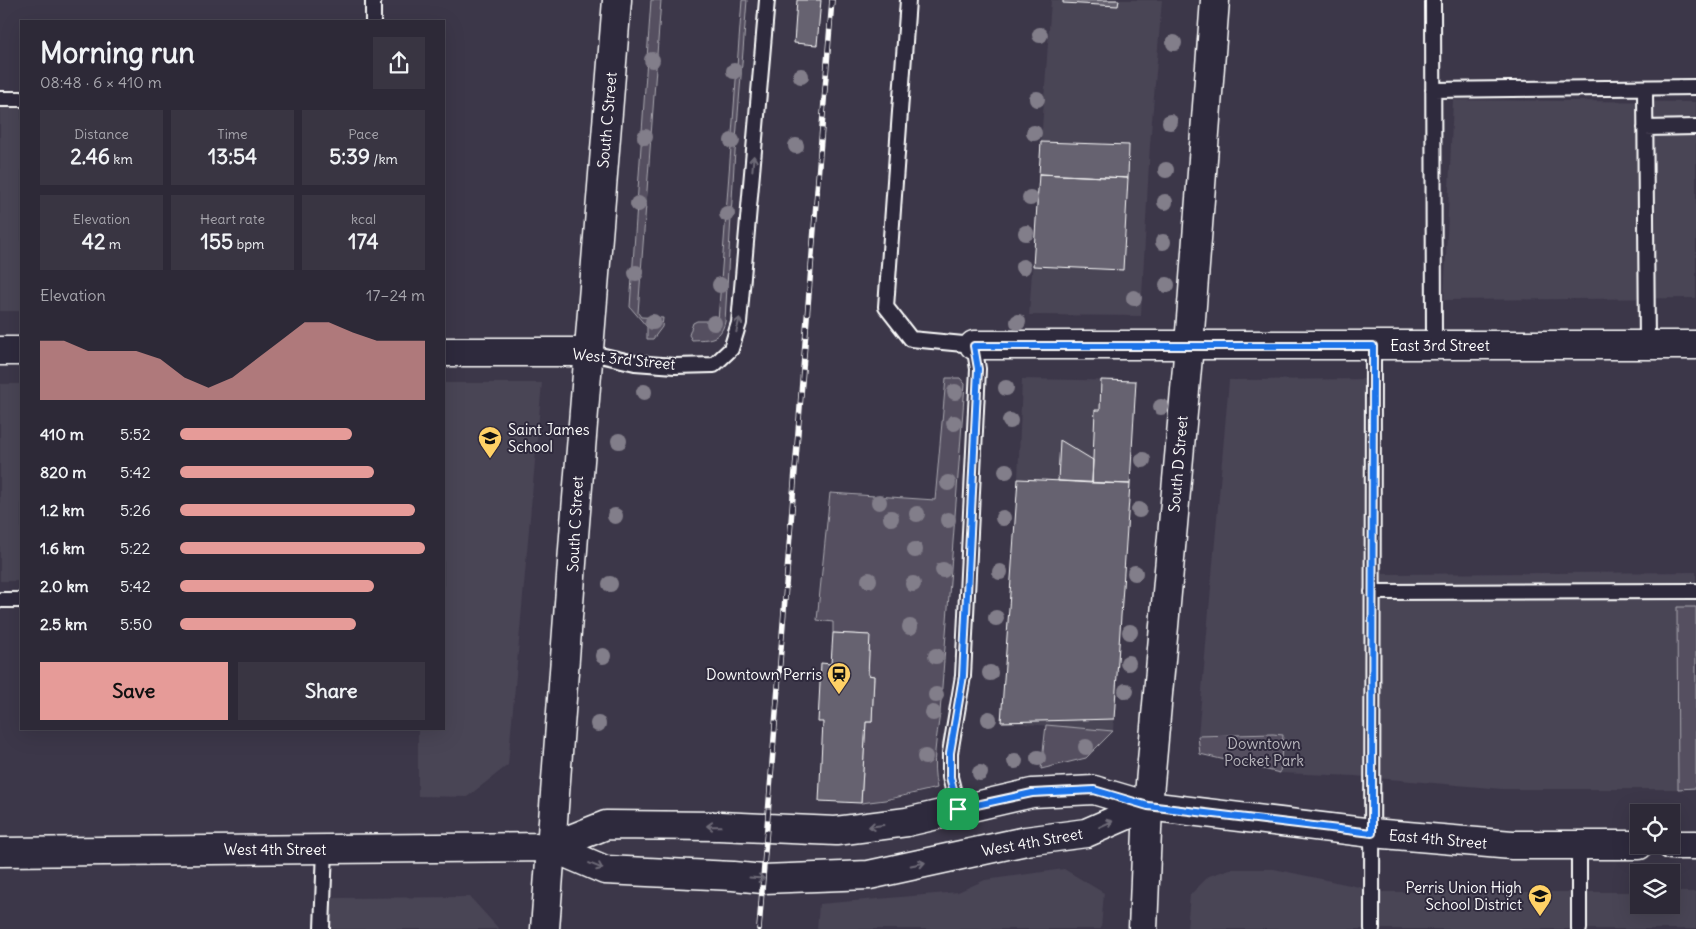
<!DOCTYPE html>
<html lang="en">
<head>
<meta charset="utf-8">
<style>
	body { margin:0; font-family:Delius,sans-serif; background:#393542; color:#f1f3f6; height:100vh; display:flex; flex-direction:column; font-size:19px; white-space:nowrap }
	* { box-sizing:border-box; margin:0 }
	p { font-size:16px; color:#a7a6ad }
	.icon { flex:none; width:28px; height:28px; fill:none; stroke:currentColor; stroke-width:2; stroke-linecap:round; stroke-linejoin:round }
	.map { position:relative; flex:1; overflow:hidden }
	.side { position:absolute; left:20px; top:20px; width:425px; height:710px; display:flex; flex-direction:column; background:#2d2937; border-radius:0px; box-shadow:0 5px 20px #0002,0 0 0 1px #484552 }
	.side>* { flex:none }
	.fabs { position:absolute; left:1630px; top:804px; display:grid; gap:10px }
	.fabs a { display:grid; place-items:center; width:50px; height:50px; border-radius:0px; background:#2d2937; box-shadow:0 5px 20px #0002,0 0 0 1px #484552; font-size:25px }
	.pin { position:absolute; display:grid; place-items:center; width:42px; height:42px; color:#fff; margin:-21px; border-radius:10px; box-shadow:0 2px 8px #0006 }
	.round { display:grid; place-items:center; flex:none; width:52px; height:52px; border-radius:0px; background:#393542 }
	.head { display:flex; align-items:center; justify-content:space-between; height:85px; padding:0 20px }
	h1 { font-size:28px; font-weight:700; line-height:38px }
	.figures { display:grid; grid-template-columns:repeat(3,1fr); gap:8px; height:85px; padding:5px 20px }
	.figures div { display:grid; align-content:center; border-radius:0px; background:#393542; text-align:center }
	.figures b { font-size:21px; font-weight:700 }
	.figures small { font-size:14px; font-weight:400 }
	.figures p { font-size:14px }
	.chart { height:140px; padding:10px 20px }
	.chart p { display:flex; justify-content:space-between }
	.chart svg { width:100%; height:90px; margin-top:5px; fill:#e69b98; opacity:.7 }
	.primary-button { display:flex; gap:10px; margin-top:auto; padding:10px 20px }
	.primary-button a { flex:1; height:58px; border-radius:0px; background:#e69b98; color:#111; font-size:20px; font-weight:700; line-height:58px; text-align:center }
	.primary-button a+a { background:#393542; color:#f1f3f6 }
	ul { padding:0 20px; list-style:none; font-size:16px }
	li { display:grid; grid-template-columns:80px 60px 1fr; align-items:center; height:38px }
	li i { height:12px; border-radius:6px; background:#e69b98 }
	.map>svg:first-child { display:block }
	.built { fill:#494455 }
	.green { fill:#555060; stroke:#aaa8b0 }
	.building { fill:#666270; stroke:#fff }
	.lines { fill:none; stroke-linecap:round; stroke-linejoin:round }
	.service-casing { stroke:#fff; stroke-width:18 }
	.minor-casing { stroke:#fff; stroke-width:31 }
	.tertiary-casing { stroke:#fff; stroke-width:31 }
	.secondary-casing { stroke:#fff; stroke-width:31 }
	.primary-casing { stroke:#fff; stroke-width:31 }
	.service { stroke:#2f2a3d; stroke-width:14 }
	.minor { stroke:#2f2a3d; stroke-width:28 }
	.tertiary { stroke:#2f2a3d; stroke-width:28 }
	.secondary { stroke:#2f2a3d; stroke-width:28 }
	.primary { stroke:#2f2a3d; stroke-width:28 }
	.rail-casing { stroke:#fff; stroke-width:5.5 }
	.rail { stroke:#2f2a3d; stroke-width:4; stroke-dasharray:11; stroke-linecap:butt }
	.tree { fill:#827e8a }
	.oneway { stroke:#6d6a77 }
	.route-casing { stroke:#fff; stroke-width:10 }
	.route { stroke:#1a73e8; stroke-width:6 }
	.labels { text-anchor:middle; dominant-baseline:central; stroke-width:4; stroke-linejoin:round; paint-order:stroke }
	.street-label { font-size:15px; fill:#fff; stroke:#2f2a3d }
	.poi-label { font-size:15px; fill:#fff; stroke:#2f2a3d; text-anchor:end }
	.park-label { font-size:15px; fill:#bbb9bf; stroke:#2f2a3d }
</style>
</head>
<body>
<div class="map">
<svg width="1696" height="929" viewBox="0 0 1696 929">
	<rect width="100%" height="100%" fill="#3c3749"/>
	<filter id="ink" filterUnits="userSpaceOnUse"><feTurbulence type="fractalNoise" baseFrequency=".02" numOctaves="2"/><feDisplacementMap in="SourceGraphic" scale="10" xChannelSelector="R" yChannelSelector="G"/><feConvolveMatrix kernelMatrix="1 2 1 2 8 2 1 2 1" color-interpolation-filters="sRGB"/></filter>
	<g filter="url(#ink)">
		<path class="built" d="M1051 0H1162L1150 145 1141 316 1029 315Z
			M1453 100 1696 102V298L1444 300Z
			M0 108H21V311H0Z
			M1022 379 1136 381 1133 443 1113 731 1001 722 1018 479Z
			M1378 379 1383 574 1696 572V607H1677L1678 789H1502L1354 776 1280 773 1283 736 1273 734 1198 736 1229 380Z
			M444 383H542L508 765 467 797 418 796V729H444Z
			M0 384H21V581H0Z
			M1064 869 1104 893 1101 929H817L819 904 958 892 985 880Z
			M1230 869H1274L1383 892H1639V905H1671V892H1696V929H1187L1190 895 1209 876Z
			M470 897 499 929H330V898Z"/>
		<path class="green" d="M651 0H661L638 313 641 317 663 318 662 327 653 339H647V327L630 307Z
			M742 0H747L734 165 725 322C720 341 709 339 692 340L689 335 693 323 697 321H718Z
			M946 378H960L965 384 940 713C937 737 931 763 937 788L885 800 861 803 866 722H872L874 676 868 675 869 635 833 633V622L817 620 830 493 935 500Z
			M1677 607H1696V788L1678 789Z
			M1046 725 1113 731 1086 758 1041 769Z
			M1273 734 1283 735 1280 773 1200 754 1198 736Z"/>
		<path class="building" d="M797 0H821L817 45 794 43Z
			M1063 0H1119L1118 6 1063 3Z
			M1041 142 1129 145 1128 178 1039 174Z
			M1039 174 1128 178 1123 270 1033 266Z
			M1101 380 1136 381 1130 484 1092 483 1095 410H1100Z
			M1060 440 1093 460 1092 483 1058 481Z
			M1018 479 1130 484 1114 719 1001 722Z
			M833 633 870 635 868 675 874 676 872 722H866L861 803 819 801 823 722H818L821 663 831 664Z"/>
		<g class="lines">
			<g class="service-casing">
				<path id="service" d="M373 0V21
					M908 0 886 307 911 339 974 345 978 369 963 676 950 753V777L958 809
					M1433 0 1434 345
					M1645 88 1647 345
					M1433 90 1696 87
					M0 99H21
					M1645 128 1696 127
					M587 352 635 363 675 366 714 365 731 349 739 323 767 0
					M1372 592 1696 591
					M0 600H21
					M322 929 325 849
					M1372 929 1373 345
					M1579 929V845"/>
			</g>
			<g class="minor-casing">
				<path id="minor" d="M974 345H1696
					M0 351H21
					M444 352H587"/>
			</g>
			<g class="tertiary-casing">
				<path id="tertiary" d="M545 929C567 619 591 310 617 0"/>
			</g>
			<g class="secondary-casing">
				<path id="secondary" d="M1143 929 1148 806 1189 345 1215 0"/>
			</g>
			<g class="primary-casing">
				<path id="primary" d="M1671 845H1696
					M551 847 605 870 733 876 763 879 869 875 1026 841 1086 833 1148 806
					M0 852 551 847 606 825 719 826 836 831 907 822 1032 793 1094 790 1148 806 1372 833 1512 845H1639"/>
			</g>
			<use href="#service" class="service"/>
			<use href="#minor" class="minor"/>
			<use href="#tertiary" class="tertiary"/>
			<use href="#secondary" class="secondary"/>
			<use href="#primary" class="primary"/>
			<g class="rail-casing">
				<path id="rail" d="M759 929 832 0"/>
			</g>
			<use href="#rail" class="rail"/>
		</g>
		<g class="tree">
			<circle cx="1040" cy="35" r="8"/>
			<circle cx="1174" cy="43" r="8"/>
			<circle cx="652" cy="60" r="8"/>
			<circle cx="734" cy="71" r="8"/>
			<circle cx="801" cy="76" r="8"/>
			<circle cx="1037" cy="99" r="8"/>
			<circle cx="1170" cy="122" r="8"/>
			<circle cx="1034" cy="133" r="8"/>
			<circle cx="645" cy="137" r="8"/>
			<circle cx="732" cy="141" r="8"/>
			<circle cx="796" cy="146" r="8"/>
			<circle cx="1166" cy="170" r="8"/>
			<circle cx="1030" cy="198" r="8"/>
			<circle cx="1165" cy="202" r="8"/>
			<circle cx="638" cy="204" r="8"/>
			<circle cx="727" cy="214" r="8"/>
			<circle cx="1026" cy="233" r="8"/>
			<circle cx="1163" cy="242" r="8"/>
			<circle cx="1023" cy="267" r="8"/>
			<circle cx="636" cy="273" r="8"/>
			<circle cx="720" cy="285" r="8"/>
			<circle cx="1167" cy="285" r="8"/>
			<circle cx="1134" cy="298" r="8"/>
			<circle cx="653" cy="322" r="8"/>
			<circle cx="1018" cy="322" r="8"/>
			<circle cx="714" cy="323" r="8"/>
			<circle cx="1006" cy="388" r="8"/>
			<circle cx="644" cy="392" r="8"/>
			<circle cx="955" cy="392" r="8"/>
			<circle cx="1161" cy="407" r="8"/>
			<circle cx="1010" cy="421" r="8"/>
			<circle cx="954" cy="423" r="8"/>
			<circle cx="619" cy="441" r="8"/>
			<circle cx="1143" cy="460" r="8"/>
			<circle cx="1006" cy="471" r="8"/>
			<circle cx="948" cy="483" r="8"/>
			<circle cx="879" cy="502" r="8"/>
			<circle cx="1139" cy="510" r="8"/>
			<circle cx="917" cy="514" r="8"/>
			<circle cx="615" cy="516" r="8"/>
			<circle cx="891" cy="518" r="8"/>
			<circle cx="1003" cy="518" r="8"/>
			<circle cx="948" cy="520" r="8"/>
			<circle cx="915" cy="550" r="8"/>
			<circle cx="943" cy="570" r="8"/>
			<circle cx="1000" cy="572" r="8"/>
			<circle cx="1135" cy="573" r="8"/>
			<circle cx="869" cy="580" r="8"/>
			<circle cx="610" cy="584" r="8"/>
			<circle cx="913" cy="584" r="8"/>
			<circle cx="996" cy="618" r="8"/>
			<circle cx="910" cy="627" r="8"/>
			<circle cx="1130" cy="632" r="8"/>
			<circle cx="603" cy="656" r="8"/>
			<circle cx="936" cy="656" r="8"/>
			<circle cx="1128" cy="663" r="8"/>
			<circle cx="990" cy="673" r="8"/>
			<circle cx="1126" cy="691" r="8"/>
			<circle cx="936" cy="695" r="8"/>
			<circle cx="933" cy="713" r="8"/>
			<circle cx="989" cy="719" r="8"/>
			<circle cx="598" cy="724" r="8"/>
			<circle cx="1086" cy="747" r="8"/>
			<circle cx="925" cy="757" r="8"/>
			<circle cx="1038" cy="758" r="8"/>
			<circle cx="1015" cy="761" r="8"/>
			<circle cx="980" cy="773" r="8"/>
		</g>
		<defs><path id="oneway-shaft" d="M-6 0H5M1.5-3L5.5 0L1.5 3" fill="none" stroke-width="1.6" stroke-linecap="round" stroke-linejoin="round" transform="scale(1.25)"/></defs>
		<g class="oneway">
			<use href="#oneway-shaft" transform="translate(753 163) rotate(-85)"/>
			<use href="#oneway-shaft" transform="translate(738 325) rotate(-77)"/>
			<use href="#oneway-shaft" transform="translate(1106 824) rotate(-24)"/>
			<use href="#oneway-shaft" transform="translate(714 826) rotate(-179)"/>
			<use href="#oneway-shaft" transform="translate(876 826) rotate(173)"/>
			<use href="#oneway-shaft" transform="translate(918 864) rotate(-12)"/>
			<use href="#oneway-shaft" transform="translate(596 866) rotate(23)"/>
			<use href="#oneway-shaft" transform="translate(757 878) rotate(4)"/>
		</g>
	</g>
	<g class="lines" filter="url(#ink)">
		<g class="route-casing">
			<path id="route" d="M974 346H1373L1372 833 1148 806 1094 790 1032 793 958 809 950 777V753L963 676 978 369Z"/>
		</g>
		<use href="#route" class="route"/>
	</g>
	<defs>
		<g id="school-pin" transform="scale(1.25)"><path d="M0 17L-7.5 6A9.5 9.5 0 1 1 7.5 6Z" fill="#ffd166" stroke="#2f2a3d"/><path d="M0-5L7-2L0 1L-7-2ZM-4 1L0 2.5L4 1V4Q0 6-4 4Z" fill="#111"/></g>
		<g id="station-pin" transform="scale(1.25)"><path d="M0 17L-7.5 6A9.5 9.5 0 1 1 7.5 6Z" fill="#ffd166" stroke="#2f2a3d"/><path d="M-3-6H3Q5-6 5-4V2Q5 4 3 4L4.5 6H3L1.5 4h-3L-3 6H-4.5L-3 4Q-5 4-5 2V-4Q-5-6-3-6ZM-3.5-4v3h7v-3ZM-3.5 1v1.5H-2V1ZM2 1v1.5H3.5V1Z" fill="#111"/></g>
	</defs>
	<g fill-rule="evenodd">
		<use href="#school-pin" x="490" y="438"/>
		<use href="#station-pin" x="839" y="674"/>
		<use href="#school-pin" x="1540" y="896"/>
	</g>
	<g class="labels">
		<g class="street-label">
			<text transform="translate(607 120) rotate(-85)">South C Street</text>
			<text x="1440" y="345">East 3rd Street</text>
			<text transform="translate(624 359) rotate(6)">West 3rd Street</text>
			<text transform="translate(1178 464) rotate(-85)">South D Street</text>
			<text transform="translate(575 524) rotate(-87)">South C Street</text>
			<text transform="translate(1438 839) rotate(5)">East 4th Street</text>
			<text transform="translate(1032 842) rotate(-10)">West 4th Street</text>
			<text x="275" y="849">West 4th Street</text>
		</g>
		<g class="poi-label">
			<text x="508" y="429" text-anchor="start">Saint James<tspan x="508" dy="17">School</tspan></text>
			<text x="822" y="674">Downtown Perris</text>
			<text x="1522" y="887">Perris Union High<tspan x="1522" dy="17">School District</tspan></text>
		</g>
		<g class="park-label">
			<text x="1264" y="743">Downtown<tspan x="1264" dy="17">Pocket Park</tspan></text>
		</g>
	</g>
</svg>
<div class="fabs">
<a><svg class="icon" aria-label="locate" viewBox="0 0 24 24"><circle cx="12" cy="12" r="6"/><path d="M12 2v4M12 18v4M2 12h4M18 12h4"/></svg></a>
<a><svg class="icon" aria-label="layers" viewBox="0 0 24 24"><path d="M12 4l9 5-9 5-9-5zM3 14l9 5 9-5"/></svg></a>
</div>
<div class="pin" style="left:958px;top:809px;background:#1e9e55"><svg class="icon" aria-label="arrive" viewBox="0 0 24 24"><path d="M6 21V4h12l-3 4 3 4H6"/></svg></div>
<section class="side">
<div class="head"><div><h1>Morning run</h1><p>08:48 · 6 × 410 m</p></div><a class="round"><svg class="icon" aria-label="share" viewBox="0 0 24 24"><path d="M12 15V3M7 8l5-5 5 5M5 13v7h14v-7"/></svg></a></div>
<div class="figures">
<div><p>Distance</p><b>2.46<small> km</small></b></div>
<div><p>Time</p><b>13:54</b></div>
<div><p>Pace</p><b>5:39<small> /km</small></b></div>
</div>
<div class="figures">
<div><p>Elevation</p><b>42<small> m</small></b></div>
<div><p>Heart rate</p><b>155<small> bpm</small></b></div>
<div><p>kcal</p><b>174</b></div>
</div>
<div class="chart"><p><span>Elevation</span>17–24 m</p>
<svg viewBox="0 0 160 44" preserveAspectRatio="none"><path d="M0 44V15L10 15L20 20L30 20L40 20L50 24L60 33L70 38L80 33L90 24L100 15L110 6L120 6L130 11L140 15L150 15L160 15V44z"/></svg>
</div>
<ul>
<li><b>410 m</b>5:52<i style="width:70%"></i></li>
<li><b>820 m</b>5:42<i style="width:79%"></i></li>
<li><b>1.2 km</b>5:26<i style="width:96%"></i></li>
<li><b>1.6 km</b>5:22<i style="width:100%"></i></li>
<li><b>2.0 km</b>5:42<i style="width:79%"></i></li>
<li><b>2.5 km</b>5:50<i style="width:72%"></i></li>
</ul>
<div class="primary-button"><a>Save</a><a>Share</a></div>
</section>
</div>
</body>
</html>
